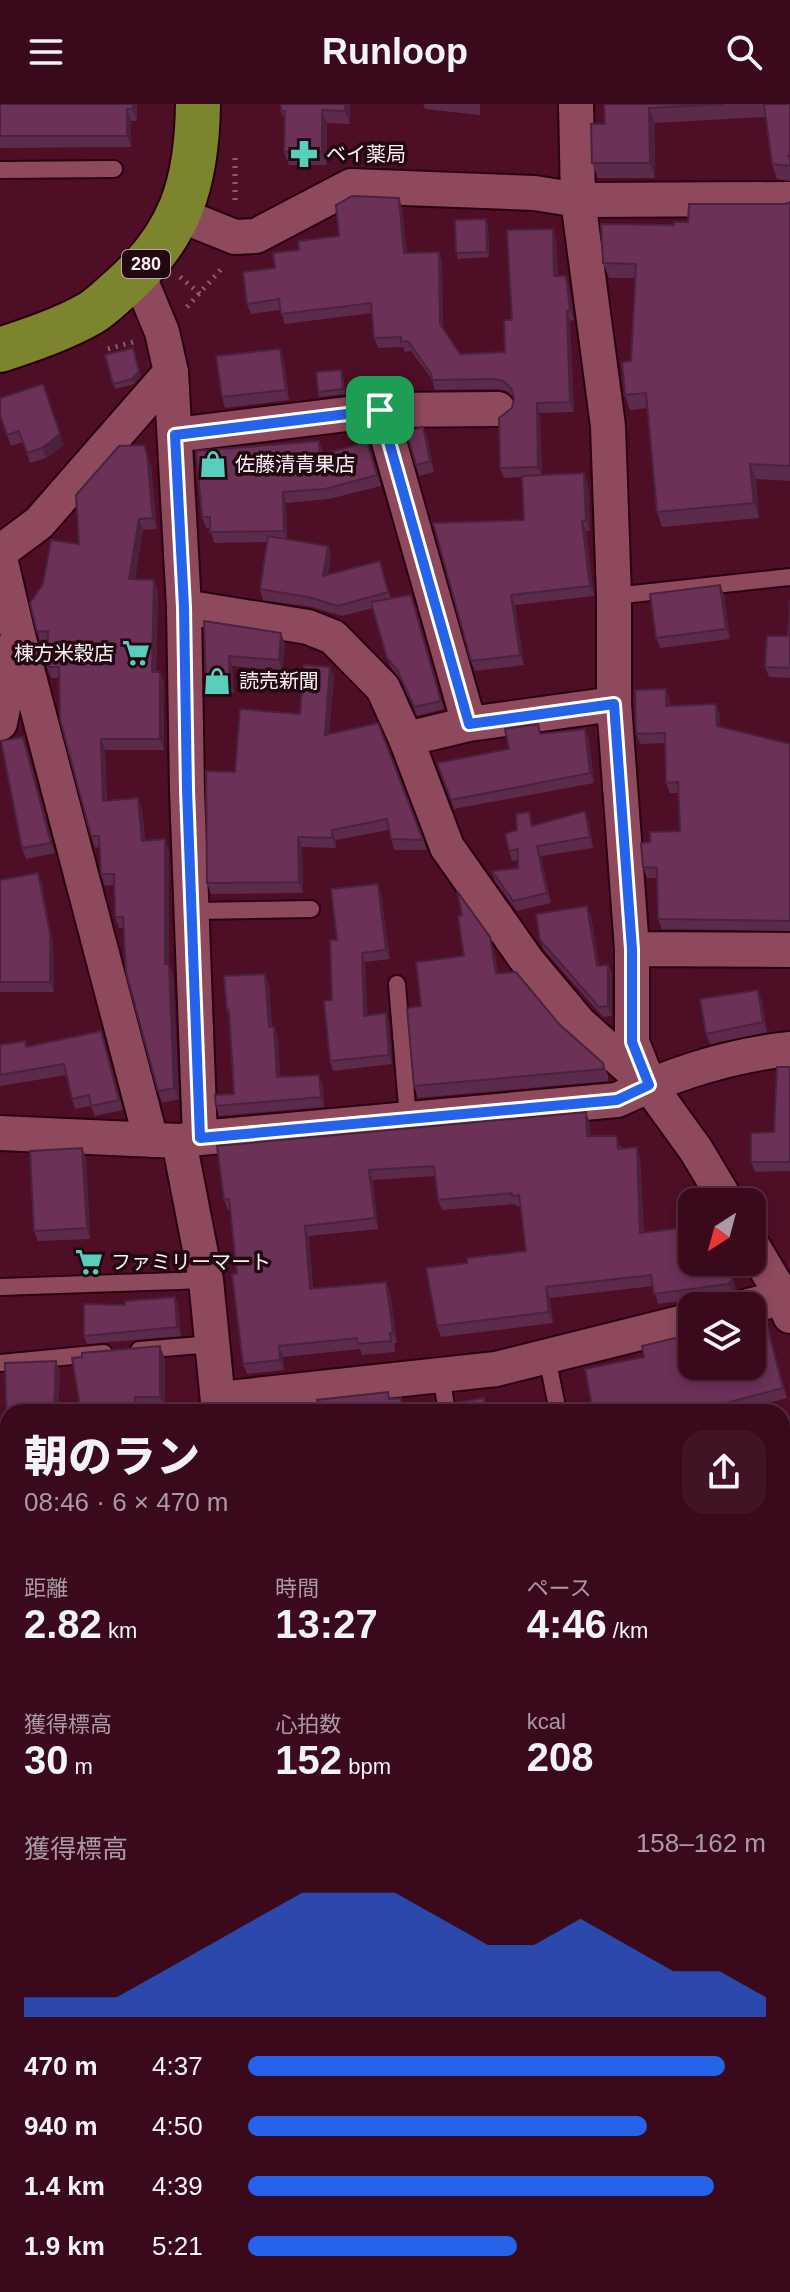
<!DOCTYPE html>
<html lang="ja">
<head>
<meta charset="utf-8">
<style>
	body { margin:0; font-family:Arial,"Noto Sans JP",sans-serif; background:#411325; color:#f1f3f6; height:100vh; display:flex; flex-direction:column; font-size:30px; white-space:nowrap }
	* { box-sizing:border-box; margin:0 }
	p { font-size:26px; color:#ab9aa3 }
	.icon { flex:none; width:44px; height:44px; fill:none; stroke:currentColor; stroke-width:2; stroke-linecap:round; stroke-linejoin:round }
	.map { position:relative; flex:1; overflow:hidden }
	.side { position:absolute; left:0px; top:1300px; width:790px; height:888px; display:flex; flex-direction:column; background:#3a0a1c; border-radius:24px 24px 0 0; box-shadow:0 4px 12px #0003,0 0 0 2px #542b3b }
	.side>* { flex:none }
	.needle { width:52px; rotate:216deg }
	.controls { position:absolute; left:678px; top:1084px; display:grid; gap:16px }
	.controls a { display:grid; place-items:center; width:88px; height:88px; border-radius:16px; background:#3a0a1c; box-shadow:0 4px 12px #0003,0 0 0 2px #542b3b; font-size:40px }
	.pin { position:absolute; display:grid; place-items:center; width:68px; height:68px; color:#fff; margin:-34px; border-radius:16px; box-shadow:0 4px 12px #0006 }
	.round { display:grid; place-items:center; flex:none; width:84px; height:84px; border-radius:24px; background:#411325 }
	.headline { display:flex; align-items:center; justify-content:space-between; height:136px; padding:0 24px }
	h1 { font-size:44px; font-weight:800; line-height:60px }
	.metrics { display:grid; grid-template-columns:repeat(3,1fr); gap:12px; height:136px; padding:8px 24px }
	.metrics div { display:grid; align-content:center }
	.metrics b { font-size:40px; font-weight:800 }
	.metrics small { font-size:22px; font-weight:400 }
	.metrics p { font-size:22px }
	.chart { height:224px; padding:16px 24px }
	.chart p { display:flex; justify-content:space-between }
	.chart svg { width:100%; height:144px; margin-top:8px; fill:#2563eb; opacity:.7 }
	ul { padding:0 24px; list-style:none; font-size:26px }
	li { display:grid; grid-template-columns:128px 96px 1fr; align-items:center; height:60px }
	li i { height:20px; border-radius:10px; background:#2563eb }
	header { display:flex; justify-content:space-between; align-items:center; height:104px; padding:0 24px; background:#3a0a1c; font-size:36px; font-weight:800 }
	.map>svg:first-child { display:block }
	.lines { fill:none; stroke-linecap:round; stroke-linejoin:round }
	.service-casing { stroke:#2b0010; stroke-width:20 }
	.minor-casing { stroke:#2b0010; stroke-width:38 }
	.trunk-casing { stroke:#2b0010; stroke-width:48 }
	.path { stroke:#8a5e6e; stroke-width:5; stroke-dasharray:2 6; stroke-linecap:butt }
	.service { stroke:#8e495d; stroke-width:16 }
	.minor { stroke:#8e495d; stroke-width:34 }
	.trunk { stroke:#7c842e; stroke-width:44 }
	.wall { fill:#5c2a4b }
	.shaded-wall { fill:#4b223d }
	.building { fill:#6b3157; stroke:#4b223d; stroke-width:2 }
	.route-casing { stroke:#fff; stroke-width:16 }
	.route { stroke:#2563eb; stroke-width:10 }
	.labels { text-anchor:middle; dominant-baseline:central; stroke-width:7; stroke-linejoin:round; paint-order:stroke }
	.shield { fill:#230811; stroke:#baabaf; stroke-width:2 }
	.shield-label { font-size:18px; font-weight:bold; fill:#faf1f3 }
	.poi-label { font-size:20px; fill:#faf1f3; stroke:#230811; text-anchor:start }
</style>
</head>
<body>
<header><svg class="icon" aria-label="menu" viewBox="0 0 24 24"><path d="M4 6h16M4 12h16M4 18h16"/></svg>Runloop<svg class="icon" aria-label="search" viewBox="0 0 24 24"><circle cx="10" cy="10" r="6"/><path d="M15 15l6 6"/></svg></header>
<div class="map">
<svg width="790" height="2188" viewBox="0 0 790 2188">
	<rect width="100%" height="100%" fill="#4d0e26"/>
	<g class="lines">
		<g class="service-casing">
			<path id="service" d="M0 66 114 65
				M614 492 790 473
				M192 807 311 805
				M397 880 408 1015
				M0 1183 206 1176
				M139 1246 213 1240
				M547 1253 558 1308
				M0 1259 104 1249
				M441 1271 447 1308
				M782 1347 790 1345
				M0 1435 8 1436
				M782 1571 790 1570"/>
		</g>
		<g class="minor-casing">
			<path id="minor" d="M576 0 578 96 608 322 614 492V600L632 845V938L649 981 696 1046 727 1098
				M180 111 235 133 256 132 351 82 535 89 578 96 790 95
				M175 331 380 306
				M0 448 39 419 171 268
				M0 454 18 531 151 1036
				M184 503 308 523 333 533 383 584 406 635
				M614 600 469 620 406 635 447 743 528 858 579 919 643 976
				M0 619 16 539
				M469 620 380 306 498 305
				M632 845 790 846
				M0 1029 179 1037 200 1034 187 686 184 503 171 268 162 228 138 170
				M200 1034 617 996C670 971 731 951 790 945
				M179 1037 206 1176 219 1308
				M752 1141 783 1193 790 1212
				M748 1202 790 1192
				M219 1295 496 1265 692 1216
				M0 1629H8
				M0 1831 8 1830
				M346 2180 347 2188
				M473 2180 476 2188"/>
		</g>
		<g class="trunk-casing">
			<path id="trunk" d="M0 246C30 236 63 225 91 209 101 203 111 193 120 185 181 132 197 79 198 0"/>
		</g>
		<path class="path" d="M235 54V100
			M180 173 200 190
			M187 203 223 163
			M108 245 133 238"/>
		<use href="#service" class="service"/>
		<use href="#minor" class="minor"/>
		<use href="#trunk" class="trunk"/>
	</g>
	<path class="wall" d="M0 0H137V17H131V43L0 44Z
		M281 0H350V20L327 19V61H289L284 48 285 17 281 7Z
		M423 0H480V11L425 5Z
		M604 0H790V77L777 75 772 60 766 13 655 19V74H598L592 59 605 20Z
		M790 98V377L756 375 759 414 662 423 657 408 648 304 630 306 625 291 631 257 635 174H609L603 159 674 121Z
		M402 104 407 149 439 148 442 158 443 225 460 250 505 248 512 216 556 135 558 172 569 182 574 216 570 217 574 308 540 309 542 371 588 379 590 427H586L594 492 515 501 524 561 475 567 471 557 524 416 522 373 504 374 500 364 514 294 507 287 498 285 435 286 432 275 411 247 405 248 403 243 378 244 374 234 372 209 285 220 280 206 251 210 247 200 275 164 299 146 339 132Z
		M488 121 489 153 458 155 456 149Z
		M284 255 289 296 225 304 222 293Z
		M343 271 345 290 319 293 318 288Z
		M141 272 134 280 115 285 113 280Z
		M0 311 64 341 46 354 30 359 23 338 11 342Z
		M423 323 427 333 434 368 419 372 416 361Z
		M319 337 323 350 371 348 381 382 329 395 286 399 287 435 328 442 331 452 328 470 380 457 391 495 411 491 444 605 417 612 401 576 390 562 373 504 342 512 312 503 263 496 260 485 267 438 214 439 210 424H206L202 413Z
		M151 361 157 425 143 426 135 475 158 487 156 568H160L164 580V646H105L107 697 142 705 145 736 169 747V861L173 871 179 995 162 999 158 987 124 824H119L115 813 114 781 105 782 101 770 99 743 95 744 91 732 60 574H51L47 563V539H41L37 528 79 440Z
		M720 481 724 491 730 535 660 544 656 534Z
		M790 496V574L769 573 765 563 788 532Z
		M204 517 281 529 285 540 282 567 232 562 234 589H210L206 579Z
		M330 563 334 574 329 630 378 619 427 746H394L389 726 336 736V744L302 743 303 789 211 790 207 779 235 668 300 610Z
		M666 585 669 595 670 602 716 600 720 611V622L790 640V827L662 825 658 815 657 774H647L643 763 650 738 680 727 678 689H670L666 679 665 639 640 640 636 630Z
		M585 625 589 635 594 679 454 705 437 659 509 645 542 630Z
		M27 644 55 749 26 755 22 744Z
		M589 718 593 744 541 752 551 799 517 807 495 777 492 767 518 764V756L512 757 509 747 534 722Z
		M0 776 42 780 53 839 54 888H0Z
		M381 790 390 855 365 858 367 912 386 909 389 918 392 960 333 967 330 957 337 836Z
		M587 802 591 812 599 862 608 861 612 871V912L603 913 544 846 540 836Z
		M494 845 498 870 559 920 603 959 608 971V977L418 994 414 982 464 852Z
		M269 880 272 923H274L278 933 280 973 323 981 324 1003 219 1012 216 1002 234 990 230 915 227 907Z
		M762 897 767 928 710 940 706 930Z
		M25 937 27 942 104 938 123 1006 95 1012 91 1002 75 1005 72 995 67 971 0 982V941Z
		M790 963V1067L755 1068 751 1058 774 1028Z
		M590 1019V1032L621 1042V1044L640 1054 644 1129 687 1135 692 1158H729L736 1187 732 1190 658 1200 653 1182 550 1194 553 1219 441 1233 437 1222 467 1159 526 1147 520 1102H516L515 1100 442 1106 438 1096 435 1072 373 1076 378 1125 309 1132 313 1184 386 1178 390 1188 397 1239H394L395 1248 362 1251 360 1245 283 1253 284 1266 247 1270 243 1260 237 1170 230 1106H228L224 1096Z
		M82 1044 86 1054 90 1135 38 1137 34 1127Z
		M175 1193 178 1202 181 1232 87 1240 84 1232 125 1201Z
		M765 1214 787 1294 735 1308H593L644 1253Z
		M165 1255V1306L81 1308Z
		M56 1257 60 1268 58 1308H8V1409L6 1404 7 1382H0V1325H7L5 1259Z
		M790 1368V1484L782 1485V1369Z
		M0 1436 8 1438V1488H0Z
		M0 1662H8V1785H6L8 1808 0 1811Z
		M782 1845 784 1850 787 1932H790V2029L782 2030Z
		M0 1859 3 1868 7 1890H8V1952L0 1954Z
		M8 2018V2071L0 2072V2019Z
		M790 2056V2122L782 2123V2058Z
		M782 2130 790 2171V2188H752L782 2180Z"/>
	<path class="shaded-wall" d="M133 0H137V17L133 5Z
		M345 0H350V20L345 7Z
		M649 4 655 19V74L650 59Z
		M127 5 131 17V43L127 32Z
		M322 6 327 19V61L322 48Z
		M399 94 402 104 408 159 404 149Z
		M486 115 488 121 489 153 487 148Z
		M553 125 556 135 558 182 554 172Z
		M439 148 442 158 443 230 440 220Z
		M566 172 569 182 574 216 570 206Z
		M567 207 570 217 574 308 570 298Z
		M133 244 141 272 134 280 132 275Z
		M280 245 284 255 289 296 286 286Z
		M43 280 64 341 46 354 42 344Z
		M537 299 540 309 542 373 538 363Z
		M423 323 427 333 434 368 430 357Z
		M144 341 151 361 157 425 153 414Z
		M750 360 756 375 759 414 754 399Z
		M584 369 588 379 590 427 586 417Z
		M283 388 286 399 287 437 284 427Z
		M139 415 143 426 133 486 129 475Z
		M582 417 586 427 594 492 590 482Z
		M328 442 331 452 326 482 323 472Z
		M154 476 158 487 156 580 152 568Z
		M720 481 724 491 730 535 726 525Z
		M511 491 515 501 524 561 520 551Z
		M281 529 285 540 282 567 279 556Z
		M229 552 232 562 234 589 230 578Z
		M330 563 334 574 328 641 325 631Z
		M160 568 164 580V646L160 635Z
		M666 585 669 595 670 612 666 602Z
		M716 600 720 611V632L717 622Z
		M585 625 589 635 594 679 590 669Z
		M23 633 27 644 55 749 51 739Z
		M101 635 105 646 107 709 103 697Z
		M138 694 142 705 147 748 142 737Z
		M585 707 589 718 593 744 590 733Z
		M332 726 336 736V744L332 734Z
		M298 733 302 743 303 789 299 778Z
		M165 735 169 747V861L173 871 179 995 174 984 165 860Z
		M537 742 541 752 551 799 547 789Z
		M38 769 42 780 53 839 54 888 50 878Z
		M378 780 381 790 390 855 386 846Z
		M587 802 591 812 601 872 597 862Z
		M490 833 494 845 500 882 496 870Z
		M362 849 365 858 368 921 364 912Z
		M608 861 612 871V912L608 902Z
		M265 870 269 880 272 933 269 923Z
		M758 886 762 897 767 928 763 918Z
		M386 909 389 918 392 960 389 951Z
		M274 923 278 933 281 983 277 973Z
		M101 927 104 938 123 1006 119 996Z
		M319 971 323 981 324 1003 321 993Z
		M586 1008 590 1019 591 1043 587 1032Z
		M637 1043 640 1054 644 1140 640 1129Z
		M82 1044 86 1054 90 1135 87 1124Z
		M369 1066 373 1076 378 1125 375 1114Z
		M305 1122 309 1132 314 1195 310 1185Z
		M684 1124 687 1135 691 1161 687 1150Z
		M728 1158H729L736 1187 732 1190 728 1180Z
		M386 1178 390 1188 397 1239 393 1228Z
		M546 1183 550 1194 553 1219 549 1208Z
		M175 1193 178 1202 181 1232 177 1223Z
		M765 1214 769 1224 787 1294 783 1284Z
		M160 1242 165 1255V1306L160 1293Z
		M279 1242 283 1253 284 1266 280 1256Z
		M56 1257 60 1268 58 1308H54Z
		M135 1293 140 1306V1308H135Z
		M1 1774 6 1785 8 1808 4 1797Z
		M782 1845 784 1850 787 1944 783 1933Z
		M0 1859 3 1868 8 1900 4 1890Z
		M782 2130 790 2171V2181L782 2139Z"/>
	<path class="building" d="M0 0H133V5H127V32H0Z
		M281 0H345V7L322 6V48H284L285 7H281Z
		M604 0H724L649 4 650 59H592L591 20H605Z
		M764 0H790V52H788L790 54V62L772 60Z
		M352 92 399 94 404 149 439 148 440 220 460 250 505 248 504 216H512L507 126 553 125 554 172H566L570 206 567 207 570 298 537 299 538 363 500 364 499 314 512 304 514 294 511 284 503 277 494 275 432 276 431 270 408 237 401 238V233L374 234 371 199 281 210 279 195 247 200 243 168 275 164 273 149 299 146 298 137 339 132 336 101Z
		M790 98V362L750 360 754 399 657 408 646 289 625 291 622 258 631 257 636 160 603 159 601 120 674 121V118H688L689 100H785Z
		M486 115 487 148 456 149 455 116Z
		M133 244 139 267 132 275 113 280 105 251Z
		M280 245 286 286 222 293 216 252Z
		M341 266 343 285 318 288 316 268Z
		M43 280 60 330 42 344 27 349 19 327 7 331 0 311V294Z
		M423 323 430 357 416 361 406 327Z
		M319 337 320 351 367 338 377 371 325 385 283 388 284 427 210 428V413H202L196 347Z
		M144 341 147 350 153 414 139 415 129 475 154 476 152 568H160V635H101L103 697 138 694 142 737 165 735V860H169L174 984 158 987 126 868 123 813H115L114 770H101L99 732H91L60 615 59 563H47L48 527 37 528 30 499 43 480 51 436 79 440 76 391 119 342Z
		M584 369 586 417H582L590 482 511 491 520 551 471 557 433 419 524 416 522 372Z
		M268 432 328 442 323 472 380 457 388 488 338 502 308 493 260 485Z
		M720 481 726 525 656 534 650 490Z
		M411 491 441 597 414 603 398 567 387 554 371 498Z
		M790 496V564L765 563 767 532H788Z
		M204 517 281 529 279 556 229 552 230 578 206 579Z
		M304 561 330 563 325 631 378 619 423 736 391 735 387 715 332 726V734L298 733 299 778 207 779 206 667 235 668 240 605 300 610Z
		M666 585V602L716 600 717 622 790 640V817L658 815 657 764 643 763 641 739 650 738V728L680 727 678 678 666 679 665 629 636 630 635 586Z
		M538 620 540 630 585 625 590 669 451 696 437 659 509 645 505 625Z
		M23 633 51 739 22 744 1 637Z
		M585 707 590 733 537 742 547 789 513 797 492 767 518 764V745L509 747 505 730 517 726 516 710 529 708 532 722Z
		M38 769 50 829V878H0V776Z
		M378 780 386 846 362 849 364 912 386 909 389 951 330 957 324 897 332 896 330 836H337L331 785Z
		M457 787 490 833 496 870 516 868 559 920 603 959 604 965 414 982 407 904 421 902 416 858 464 852 458 812 462 811Z
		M587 802 597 862 608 861V902L599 903 540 836 536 810Z
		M265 870 269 923H274L277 973 319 971 321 993 216 1002 215 991 234 990 229 906 227 907 224 872Z
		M758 886 763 918 706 930 700 895Z
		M101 927 119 996 91 1002 89 991 72 995 64 960 0 971V941L25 937 26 943Z
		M777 963H790V1058H751V1029L774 1028Z
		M586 1008 587 1032H617L618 1045 637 1043 640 1129 684 1124 687 1150H692V1158H728L732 1176 728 1180 654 1190 651 1171 546 1183 549 1208 437 1222 426 1164 467 1159V1154L526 1147 519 1091 512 1092V1089L438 1096 434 1062 369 1066 375 1114 305 1122 310 1185 386 1178 393 1228 390 1229 391 1237 358 1240 357 1234 279 1242 280 1256 243 1260 232 1170H237L229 1095 224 1096 217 1042Z
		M82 1044 87 1124 34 1127 30 1047Z
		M175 1193 177 1223 84 1232V1200L125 1201V1197Z
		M765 1214 783 1284 698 1306V1308H593L585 1265 644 1253 642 1242 692 1230V1262H752V1217Z
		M160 1242V1293H135V1308H81L72 1254 82 1253V1249Z
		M56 1257 54 1308H8V1405L6 1404 7 1371H0V1325H7L5 1259Z
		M388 1288 389 1295 401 1294 403 1308H319L317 1296Z
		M484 1294 486 1308H450H453V1299Z
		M790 1368V1473L782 1474V1369Z
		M0 1436H7L8 1445V1476L0 1477Z
		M0 1662H8V1773L1 1774 4 1797 0 1798Z
		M0 1862 4 1890H8V1940L0 1941Z
		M782 1894 783 1933 790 1932V2017L782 2018Z
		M8 2018V2059L0 2060V2019Z
		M790 2056V2110L782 2112V2058Z
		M782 2139 790 2181 752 2188 751 2180H782Z
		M36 2180H304L305 2186 291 2188H37Z
		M371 2180H417L418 2188H366L364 2183 372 2181Z
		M490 2180H641L643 2188H490Z"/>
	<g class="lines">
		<g class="route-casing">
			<path id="route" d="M380 306 469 620 614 600 632 845V938L649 981 617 996 200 1034 187 686 184 503 175 331Z"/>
		</g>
		<use href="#route" class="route"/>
	</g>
	<defs>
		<g id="pharmacy-bare" transform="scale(2.16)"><path d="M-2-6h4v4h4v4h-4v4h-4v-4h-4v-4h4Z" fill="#5acebd" stroke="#230811" stroke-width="2.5" paint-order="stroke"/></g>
		<g id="shop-bare" transform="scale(2.16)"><path d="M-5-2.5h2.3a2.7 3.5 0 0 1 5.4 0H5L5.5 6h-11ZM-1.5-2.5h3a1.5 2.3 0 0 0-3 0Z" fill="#5acebd" stroke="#230811" stroke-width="2.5" paint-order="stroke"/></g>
		<g id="supermarket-bare" transform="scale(2.16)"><path d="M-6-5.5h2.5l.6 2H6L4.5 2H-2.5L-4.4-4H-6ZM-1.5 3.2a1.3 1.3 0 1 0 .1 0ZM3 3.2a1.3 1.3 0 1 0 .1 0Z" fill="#5acebd" stroke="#230811" stroke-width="2.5" paint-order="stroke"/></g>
	</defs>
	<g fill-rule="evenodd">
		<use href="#pharmacy-bare" x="304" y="50"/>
		<use href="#shop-bare" x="213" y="360"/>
		<use href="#supermarket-bare" x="136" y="549"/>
		<use href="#shop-bare" x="217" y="577"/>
		<use href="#supermarket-bare" x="89" y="1158"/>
	</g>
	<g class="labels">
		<rect class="shield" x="122" y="146" width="48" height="28" rx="6"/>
		<g class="shield-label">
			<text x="146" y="160">280</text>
		</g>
		<g class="poi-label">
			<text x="326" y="50">ベイ薬局</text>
			<text x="235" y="360">佐藤清青果店</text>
			<text x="114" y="549" text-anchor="end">棟方米穀店</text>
			<text x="239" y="577">読売新聞</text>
			<text x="111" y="1158">ファミリーマート</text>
		</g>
	</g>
</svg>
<div class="controls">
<a><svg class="needle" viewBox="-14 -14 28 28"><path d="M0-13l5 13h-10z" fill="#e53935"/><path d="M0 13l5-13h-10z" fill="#ab9aa3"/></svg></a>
<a><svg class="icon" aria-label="layers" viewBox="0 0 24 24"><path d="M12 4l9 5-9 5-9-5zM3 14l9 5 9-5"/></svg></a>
</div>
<div class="pin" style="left:380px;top:306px;background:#1e9e55"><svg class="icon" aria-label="arrive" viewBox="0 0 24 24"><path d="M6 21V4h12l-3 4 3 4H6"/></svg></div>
<section class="side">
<div class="headline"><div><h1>朝のラン</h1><p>08:46 · 6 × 470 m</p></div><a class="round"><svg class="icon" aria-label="share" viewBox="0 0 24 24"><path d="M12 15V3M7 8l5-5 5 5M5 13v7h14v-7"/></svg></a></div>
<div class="metrics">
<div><p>距離</p><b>2.82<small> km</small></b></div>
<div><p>時間</p><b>13:27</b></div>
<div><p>ペース</p><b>4:46<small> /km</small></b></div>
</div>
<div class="metrics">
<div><p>獲得標高</p><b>30<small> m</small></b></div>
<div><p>心拍数</p><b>152<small> bpm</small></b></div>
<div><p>kcal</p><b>208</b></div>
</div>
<div class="chart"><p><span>獲得標高</span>158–162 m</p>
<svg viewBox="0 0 160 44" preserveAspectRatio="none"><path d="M0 44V38L10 38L20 38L30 30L40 22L50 14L60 6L70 6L80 6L90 14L100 22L110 22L120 14L130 22L140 30L150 30L160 38V44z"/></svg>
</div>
<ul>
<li><b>470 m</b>4:37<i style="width:92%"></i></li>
<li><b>940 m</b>4:50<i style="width:77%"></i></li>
<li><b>1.4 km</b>4:39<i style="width:90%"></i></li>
<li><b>1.9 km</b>5:21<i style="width:52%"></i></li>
</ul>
</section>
</div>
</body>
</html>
